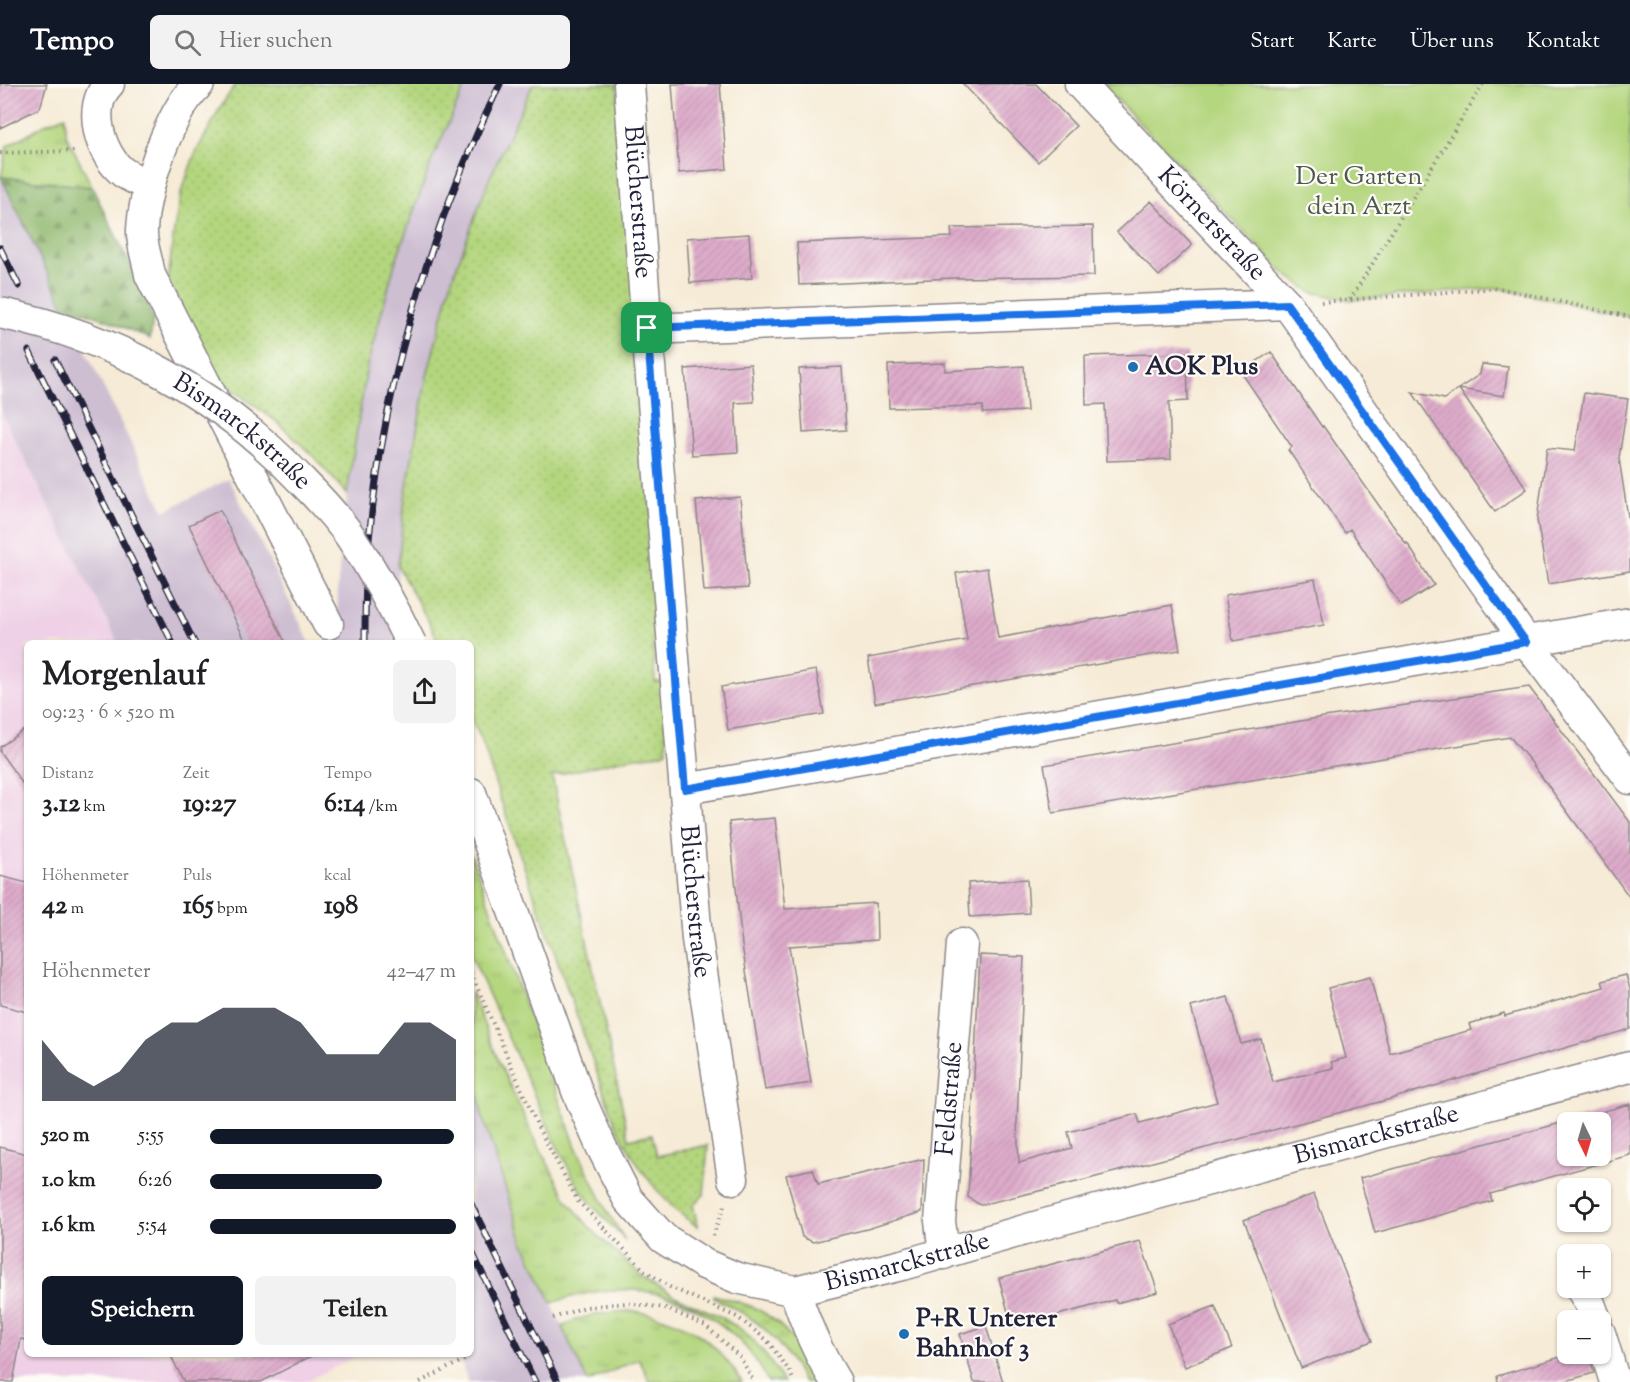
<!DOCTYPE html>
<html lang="de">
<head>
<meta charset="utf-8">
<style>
	body { margin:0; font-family:"Sorts Mill Goudy",serif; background:#f2f2f2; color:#202124; height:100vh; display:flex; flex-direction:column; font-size:22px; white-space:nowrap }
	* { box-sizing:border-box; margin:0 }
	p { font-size:20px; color:#757577 }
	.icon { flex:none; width:33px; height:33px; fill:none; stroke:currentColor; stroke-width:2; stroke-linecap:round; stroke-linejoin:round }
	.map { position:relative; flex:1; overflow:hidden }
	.side { position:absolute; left:24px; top:556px; width:450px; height:717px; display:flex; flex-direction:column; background:#fff; border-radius:9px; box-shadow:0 2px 4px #0004 }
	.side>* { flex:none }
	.needle { width:39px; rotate:175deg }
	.fabs { position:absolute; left:1557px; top:1028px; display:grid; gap:12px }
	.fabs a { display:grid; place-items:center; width:54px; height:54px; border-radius:9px; background:#fff; box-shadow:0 2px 4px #0004; font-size:30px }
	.pin { position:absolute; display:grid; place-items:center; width:51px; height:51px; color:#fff; margin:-26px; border-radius:12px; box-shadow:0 3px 9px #0006 }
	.round { display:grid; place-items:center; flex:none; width:63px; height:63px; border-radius:9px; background:#f2f2f2 }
	.summary { display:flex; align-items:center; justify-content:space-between; height:102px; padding:0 18px }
	h1 { font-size:33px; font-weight:800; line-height:45px }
	.metrics { display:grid; grid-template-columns:repeat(3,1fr); gap:9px; height:102px; padding:6px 18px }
	.metrics div { display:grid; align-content:center }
	.metrics b { font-size:26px; font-weight:800 }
	.metrics small { font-size:16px; font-weight:400 }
	.metrics p { font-size:16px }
	.chart { height:168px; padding:12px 18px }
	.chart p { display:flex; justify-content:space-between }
	.chart svg { width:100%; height:108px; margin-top:6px; fill:#111827; opacity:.7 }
	.button { display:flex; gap:12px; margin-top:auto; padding:12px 18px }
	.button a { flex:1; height:69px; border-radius:9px; background:#111827; color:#fff; font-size:24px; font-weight:800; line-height:69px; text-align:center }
	.button a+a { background:#f2f2f2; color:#202124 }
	ul { padding:0 18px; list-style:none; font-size:20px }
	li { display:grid; grid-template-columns:96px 72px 1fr; align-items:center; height:45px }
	li i { height:15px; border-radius:8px; background:#111827 }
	header { display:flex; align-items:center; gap:36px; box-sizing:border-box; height:84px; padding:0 30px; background:#111827; color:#fff }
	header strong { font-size:28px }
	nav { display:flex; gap:33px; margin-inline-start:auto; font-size:21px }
	.search { width:420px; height:54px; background:#f2f2f2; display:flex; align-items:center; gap:15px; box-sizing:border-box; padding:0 21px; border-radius:9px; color:#757577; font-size:22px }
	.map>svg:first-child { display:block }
	.built { fill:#efd0e6 }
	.industrial { fill:#cdbed2 }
	.grass { fill:url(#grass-tufts); stroke:#6b7c5c; stroke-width:1.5 }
	.forest { fill:url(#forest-firs); stroke:#586c54; stroke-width:1.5 }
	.park { fill:url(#park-dots); stroke:#6b7c5c; stroke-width:1.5 }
	.garden { fill:#b4d67e; stroke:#6b7c5c; stroke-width:1.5 }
	.building { fill:url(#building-hatch); fill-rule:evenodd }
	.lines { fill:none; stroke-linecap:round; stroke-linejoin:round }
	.minor-casing { stroke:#8c8688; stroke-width:33 }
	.path { stroke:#8c8688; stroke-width:4; stroke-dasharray:1.5 4.5; stroke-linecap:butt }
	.minor { stroke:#fff; stroke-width:30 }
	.rail-casing { stroke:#22223b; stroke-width:7 }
	.rail { stroke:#fdfcf7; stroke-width:4.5; stroke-dasharray:14; stroke-linecap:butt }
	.minor-bridge-casing { stroke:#8c8688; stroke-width:33; stroke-linecap:butt }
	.minor-bridge { stroke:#fff; stroke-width:30 }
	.route-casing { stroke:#fff; stroke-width:12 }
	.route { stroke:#1a73e8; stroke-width:8 }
	.poi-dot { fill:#1f6fb2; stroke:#fdfcf7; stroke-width:2 }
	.labels { text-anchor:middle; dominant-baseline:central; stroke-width:4.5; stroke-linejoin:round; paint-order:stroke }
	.park-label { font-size:26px; fill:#4e584f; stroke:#fdfcf7 }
	.street-label { font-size:26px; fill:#22223b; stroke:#fdfcf7 }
	.poi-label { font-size:26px; font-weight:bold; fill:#22223b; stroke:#fdfcf7; text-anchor:start }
</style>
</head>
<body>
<header>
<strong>Tempo</strong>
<div class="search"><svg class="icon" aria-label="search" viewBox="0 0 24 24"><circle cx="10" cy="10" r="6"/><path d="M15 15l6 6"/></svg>Hier suchen</div>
<nav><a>Start</a><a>Karte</a><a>Über uns</a><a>Kontakt</a></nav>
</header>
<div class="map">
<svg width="1630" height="1298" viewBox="0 0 1630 1298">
	<defs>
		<pattern id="grass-tufts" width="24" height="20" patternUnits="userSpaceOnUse" patternTransform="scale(1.5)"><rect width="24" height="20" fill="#b4d67e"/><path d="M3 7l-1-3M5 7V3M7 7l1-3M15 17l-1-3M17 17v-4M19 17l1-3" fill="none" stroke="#9ab76e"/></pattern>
		<pattern id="forest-firs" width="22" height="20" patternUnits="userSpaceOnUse" patternTransform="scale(1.5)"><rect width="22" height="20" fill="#8fb76d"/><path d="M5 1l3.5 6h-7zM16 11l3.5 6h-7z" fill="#74945b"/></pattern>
		<pattern id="park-dots" width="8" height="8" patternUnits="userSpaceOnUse" patternTransform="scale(1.5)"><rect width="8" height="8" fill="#b4d67e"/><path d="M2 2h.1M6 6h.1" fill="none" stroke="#9ab76e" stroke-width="1.8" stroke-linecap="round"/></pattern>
		<pattern id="building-hatch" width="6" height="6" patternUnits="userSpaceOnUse" patternTransform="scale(1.5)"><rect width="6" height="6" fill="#deaccb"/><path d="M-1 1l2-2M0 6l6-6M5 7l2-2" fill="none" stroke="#be94af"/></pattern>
	</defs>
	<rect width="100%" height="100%" fill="#fdfcf7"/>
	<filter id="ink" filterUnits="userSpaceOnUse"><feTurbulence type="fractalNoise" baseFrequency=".0167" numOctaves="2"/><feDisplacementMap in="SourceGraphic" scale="12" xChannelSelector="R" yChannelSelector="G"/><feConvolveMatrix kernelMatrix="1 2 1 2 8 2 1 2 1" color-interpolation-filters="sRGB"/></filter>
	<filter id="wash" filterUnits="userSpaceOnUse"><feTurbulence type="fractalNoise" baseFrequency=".008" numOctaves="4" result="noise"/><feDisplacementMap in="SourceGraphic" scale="24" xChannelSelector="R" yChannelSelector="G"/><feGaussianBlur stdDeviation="1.35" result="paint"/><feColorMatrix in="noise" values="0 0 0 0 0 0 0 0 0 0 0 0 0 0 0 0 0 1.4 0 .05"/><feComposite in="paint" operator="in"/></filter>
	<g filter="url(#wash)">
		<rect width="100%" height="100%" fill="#f6ebd6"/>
		<path class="built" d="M0 326 118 559 27 560V1270L359 1271 305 1298H0Z"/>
		<path class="industrial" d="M466 0H533L405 413 398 483 395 559 337 560 338 498 347 410 367 282 395 179 432 76Z
			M0 91 164 427 229 395 310 559H118L0 326Z
			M471 972 482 1031 523 1158 588 1298H468L459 1271 471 1270Z"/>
		<path class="grass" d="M65 32 66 50 92 103 1 93 7 62 45 40Z
			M471 770 576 1063 607 1127 625 1156 593 1122 578 1102 558 1064 471 871Z
			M471 908 499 978 532 1049 567 1116 591 1145 642 1192 675 1212 721 1233 745 1248 762 1266 784 1298H768C747 1251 693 1213 642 1207 611 1203 581 1209 552 1219L523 1158 482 1031 471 972Z
			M714 1211C728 1215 742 1218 755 1224 786 1239 804 1268 819 1298H804C780 1255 759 1234 714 1214Z
			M635 1227C686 1236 715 1255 742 1298H650L639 1275 588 1298 562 1243C585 1229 610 1228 635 1227Z"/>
		<path class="forest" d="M1 93 92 103 144 209 153 236 150 255 110 237 63 221Z"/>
		<path class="park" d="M236 0H466L432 76 395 179 367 282 347 410 313 372 277 338 214 292 168 197 174 145 181 109 194 72 221 22Z
			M533 0H617L662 559 653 560 655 598H664L667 667 660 670 629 674 552 692 629 1055 652 1050 657 1072 708 1061 704 1111 693 1121 698 1143C660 1118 633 1078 614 1037L500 714 482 657 471 634V560L439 559 430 540 398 483 405 413 426 296 451 198 489 95Z"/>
		<path class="garden" d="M1102 0H1630V233L1498 204 1350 216 1311 208 1285 190Z"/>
		<g id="blocks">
			<path class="building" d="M0 0H47L40 24 0 44Z
				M672 0H720L727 85 679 89Z
				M963 0H1036L1076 42 1038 78Z
				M1151 117 1192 161 1159 192 1117 148Z
				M1093 142 1094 192 954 194 799 201 797 159 952 153 951 144Z
				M749 150 752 194 690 199 687 154Z
				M1271 268 1322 343 1323 342 1406 460 1407 459 1434 501 1401 522 1350 445 1345 449 1288 366 1292 363 1241 288Z
				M1187 269 1188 317 1169 318 1171 375 1107 377 1105 320 1086 321 1085 272Z
				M945 279V287L1024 282 1027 327 983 329V322L889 324 888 281Z
				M751 280 754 318 735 319 738 368 692 371 685 285Z
				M1482 280 1508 283 1504 312 1459 305 1527 405 1495 428 1412 308 1444 315 1480 290Z
				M842 283 846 346 803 349 799 285Z
				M1584 309 1628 315 1619 374 1630 446V487L1548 500 1537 436 1547 364 1575 367Z
				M740 413 748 504 704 507 696 417Z
				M220 426 286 560H247L189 441Z
				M987 484 998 554 1172 521 1180 566 875 619 868 574 967 556 956 489Z
				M1315 495 1324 541 1233 557 1225 511Z
				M816 586 824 630 728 646 721 603Z
				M1529 603 1630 738V814L1531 678 1510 653 1053 729 1044 681 1324 633Z
				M27 644V706L0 668V663Z
				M775 734 785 825 876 819 877 856 789 862 811 999 765 1006 742 861 729 738Z
				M0 792 27 799V928L0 921Z
				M1027 795 1029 829 970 833 968 799Z
				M980 871 1024 873 1017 1039 1019 1079 1072 1064 1068 1048 1137 1030 1140 1039 1217 1018 1191 923 1228 913 1241 960 1261 955 1273 998 1333 984 1331 978 1346 974 1328 904 1370 893 1390 969 1471 946 1469 940 1504 929 1505 932 1604 903 1602 897 1626 891 1630 905V945L1387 1016 1081 1097 980 1121 968 1113Z
				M1630 1020V1071L1490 1110 1492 1117 1375 1149 1360 1094ZM1568 1038H1600V1071H1568Z
				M0 1063 27 1070V1256L21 1255 13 1298H0Z
				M924 1075 922 1128 867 1145 813 1158 802 1153 786 1091 813 1085 818 1100Z
				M1314 1110 1372 1257 1301 1284 1244 1136Z
				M1140 1157 1158 1208 1116 1219 1115 1216 1012 1243 999 1194Z
				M1215 1222 1232 1264 1185 1283 1168 1240Z
				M986 1242 1003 1298H974L960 1250Z
				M1574 1269H1588L1594 1289 1562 1298H1498L1497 1292Z
				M170 1270H315L261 1298H184Z"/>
		</g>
	</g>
	<g filter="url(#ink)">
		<use href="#blocks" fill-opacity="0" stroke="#8c8688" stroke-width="1.5"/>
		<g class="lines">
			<g class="minor-casing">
				<g id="minor">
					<path d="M109 0C86 22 100 72 124 89 132 94 141 98 149 102"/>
					<path d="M199 0C169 27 144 106 142 146 141 160 148 177 150 191L328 540"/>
					<path id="s1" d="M629 0 647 245 697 855 733 1095"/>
					<path id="s2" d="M1080 0 1287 220 1526 557 1630 695"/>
					<path d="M647 245 1287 220"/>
					<path d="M685 705 1630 539"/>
					<path id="s3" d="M471 709 577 1007 601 1062 628 1115 663 1154 704 1180 737 1194 795 1207 902 1181 1056 1137 1630 983"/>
					<path id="s4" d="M944 1170 940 1137 962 860"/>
					<path d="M1580 1203 1590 1220 1596 1236"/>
					<path d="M795 1207C806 1241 817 1267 836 1298"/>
					<path d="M1600 1249 1615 1298"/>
				</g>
			</g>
			<path class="path" d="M0 69 75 67
				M1350 216 1483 0
				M1321 218 1498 204 1630 233
				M471 889 538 1043 578 1117 644 1186 670 1203 737 1233 767 1256 790 1288 794 1298
				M713 1152 724 1122
				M553 1234 585 1223 626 1219 665 1224 706 1242 740 1273 754 1298
				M420 1298 466 1275"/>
			<use href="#minor" class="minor"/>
			<g class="rail-casing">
				<path id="rail" d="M0 164 19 202
					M29 267 173 560
					M55 276 195 560
					M365 560C365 532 365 505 367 478 380 312 427 150 500 0
					M471 1120 558 1298
					M471 1166 535 1298"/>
			</g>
			<use href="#rail" class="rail"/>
			<g class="minor-bridge-casing">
				<g id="minor-bridge">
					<path id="s5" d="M0 229C116 253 221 311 302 397 319 414 336 432 350 452 373 486 393 522 411 560"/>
				</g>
			</g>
			<use href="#minor-bridge" class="minor-bridge"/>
		</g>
	</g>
	<g class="lines" filter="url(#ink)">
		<g class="route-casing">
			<path id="route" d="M1287 220 1526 558 685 705 647 244Z"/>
		</g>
		<use href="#route" class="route"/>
	</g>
	<g class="poi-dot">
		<circle cx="1133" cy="283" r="6"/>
		<circle cx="904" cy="1250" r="6"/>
	</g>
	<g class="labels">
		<g class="park-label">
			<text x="1359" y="93">Der Garten<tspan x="1359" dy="30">dein Arzt</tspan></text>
		</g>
		<g class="street-label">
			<text stroke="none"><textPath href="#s1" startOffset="118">Blücherstraße</textPath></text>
			<text stroke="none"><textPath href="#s2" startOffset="192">Körnerstraße</textPath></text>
			<text stroke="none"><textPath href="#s5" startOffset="273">Bismarckstraße</textPath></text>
			<text stroke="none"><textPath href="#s1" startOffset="820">Blücherstraße</textPath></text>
			<text stroke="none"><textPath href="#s4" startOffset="156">Feldstraße</textPath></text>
			<text stroke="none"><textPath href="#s3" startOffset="1234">Bismarckstraße</textPath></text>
			<text stroke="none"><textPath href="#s3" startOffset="748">Bismarckstraße</textPath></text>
		</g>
		<g class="poi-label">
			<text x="1145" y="283">AOK Plus</text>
			<text x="916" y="1235">P+R Unterer<tspan x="916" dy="30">Bahnhof 3</tspan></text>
		</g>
	</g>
</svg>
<div class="fabs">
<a><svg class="needle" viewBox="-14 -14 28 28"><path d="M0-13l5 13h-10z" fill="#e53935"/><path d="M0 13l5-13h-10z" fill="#757577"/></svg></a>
<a><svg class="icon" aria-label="locate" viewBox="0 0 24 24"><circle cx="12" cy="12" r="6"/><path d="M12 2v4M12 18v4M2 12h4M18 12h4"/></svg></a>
<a>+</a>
<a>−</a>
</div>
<div class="pin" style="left:647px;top:244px;background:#1e9e55"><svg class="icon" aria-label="arrive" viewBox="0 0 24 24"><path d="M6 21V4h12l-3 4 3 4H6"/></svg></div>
<section class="side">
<div class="summary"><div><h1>Morgenlauf</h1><p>09:23 · 6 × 520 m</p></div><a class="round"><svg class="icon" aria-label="share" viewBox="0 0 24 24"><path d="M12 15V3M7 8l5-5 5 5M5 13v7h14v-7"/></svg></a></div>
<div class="metrics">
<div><p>Distanz</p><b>3.12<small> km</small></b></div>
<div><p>Zeit</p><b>19:27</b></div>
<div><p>Tempo</p><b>6:14<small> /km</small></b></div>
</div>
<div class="metrics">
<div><p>Höhenmeter</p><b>42<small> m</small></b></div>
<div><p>Puls</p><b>165<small> bpm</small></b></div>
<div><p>kcal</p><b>198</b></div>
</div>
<div class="chart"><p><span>Höhenmeter</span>42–47 m</p>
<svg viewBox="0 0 160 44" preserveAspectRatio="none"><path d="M0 44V19L10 32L20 38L30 32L40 19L50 12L60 12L70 6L80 6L90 6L100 12L110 25L120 25L130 25L140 12L150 12L160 19V44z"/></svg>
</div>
<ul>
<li><b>520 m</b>5:55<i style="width:99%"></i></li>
<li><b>1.0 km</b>6:26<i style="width:70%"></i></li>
<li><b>1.6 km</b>5:54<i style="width:100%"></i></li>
</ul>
<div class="button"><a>Speichern</a><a>Teilen</a></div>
</section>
</div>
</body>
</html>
